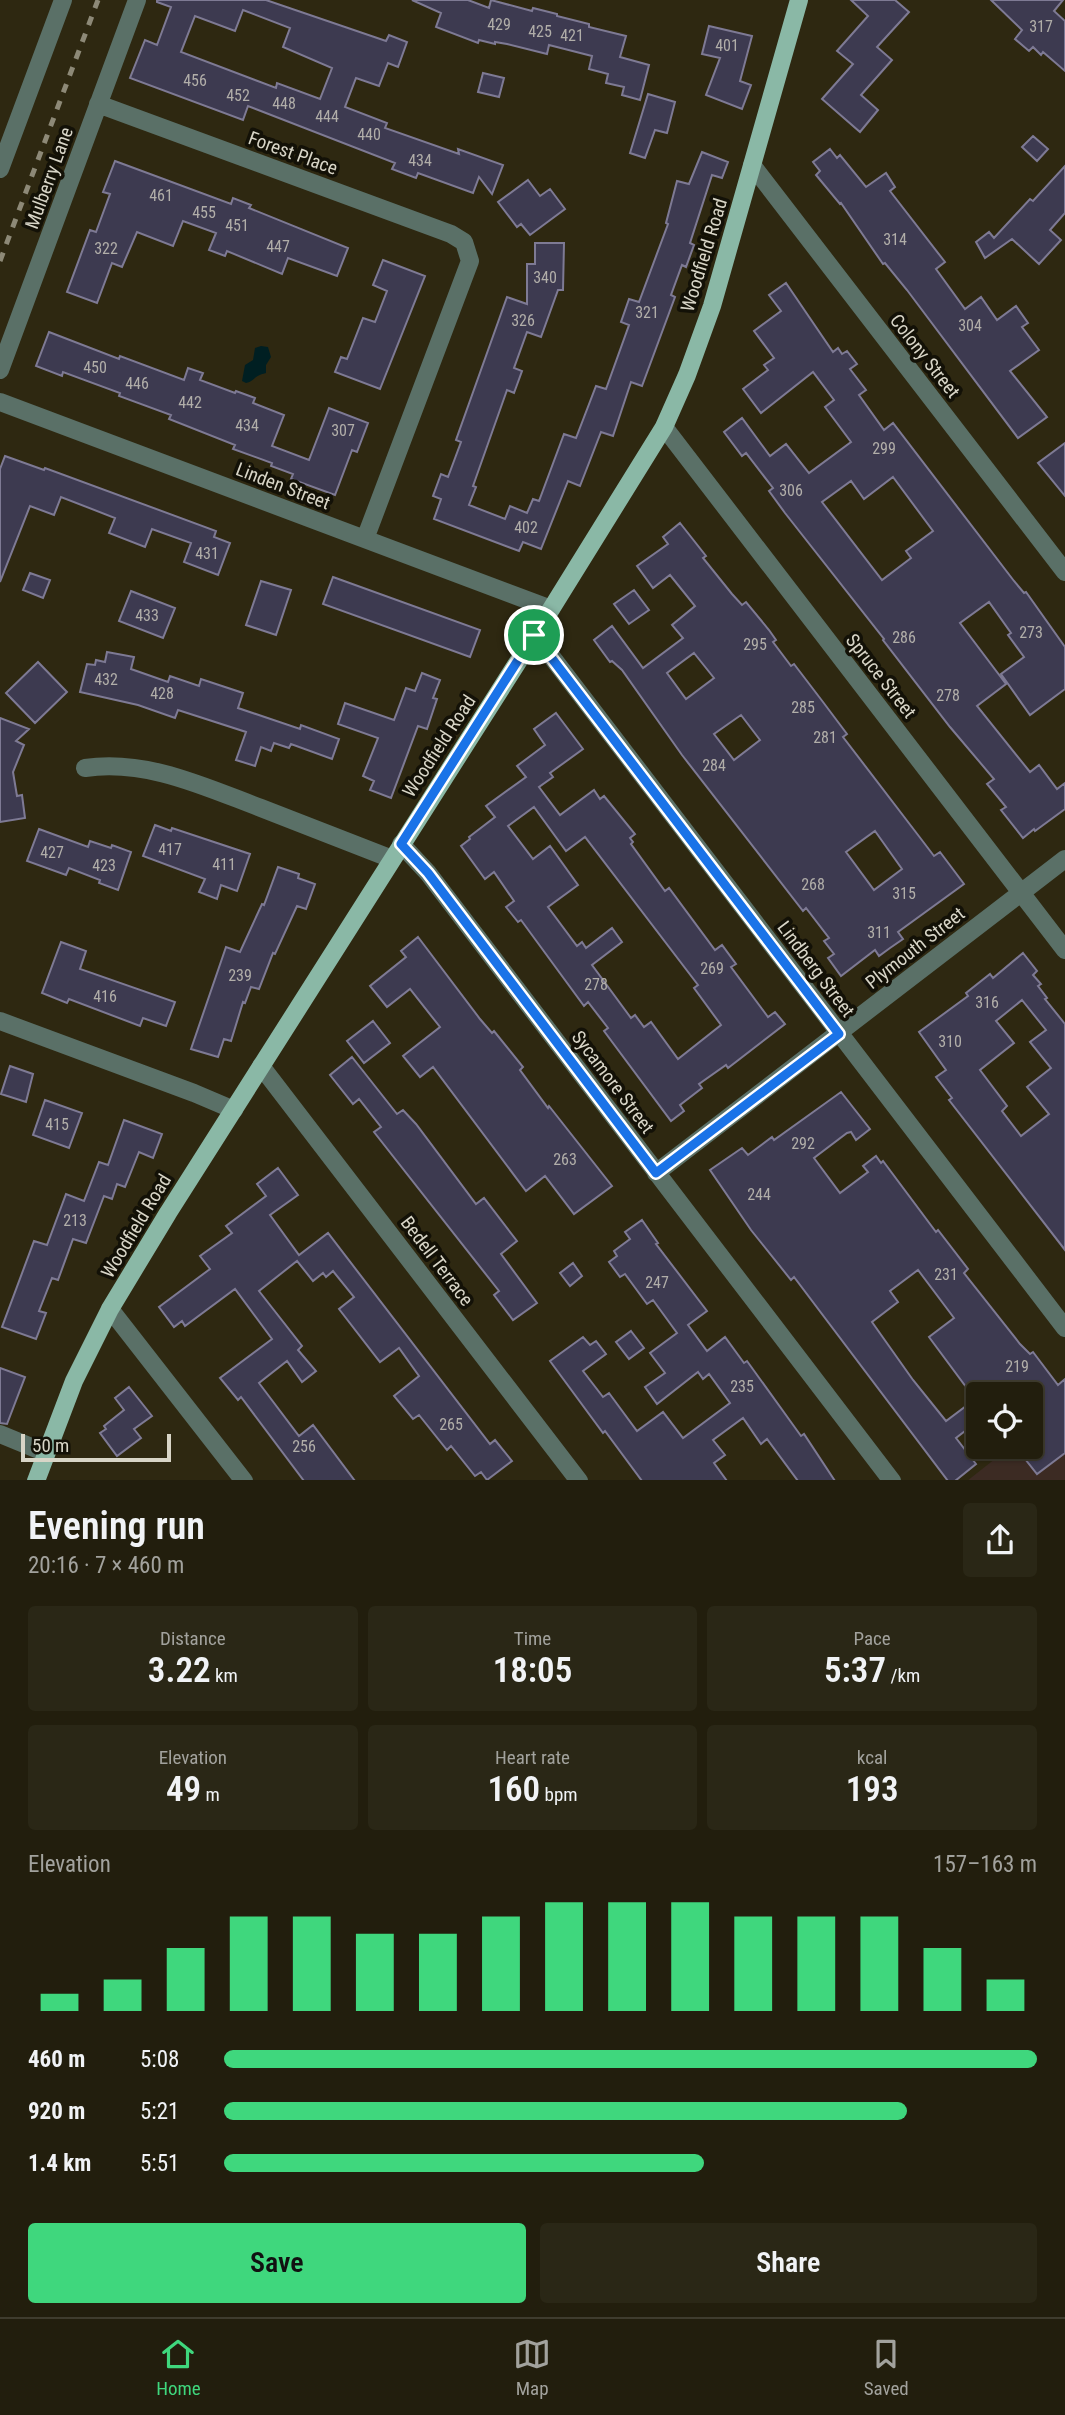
<!DOCTYPE html>
<html lang="en">
<head>
<meta charset="utf-8">
<style>
	body { margin:0; font-family:"Roboto Condensed",sans-serif; background:#2a2716; color:#f1f3f6; height:100vh; display:flex; flex-direction:column; font-size:26px; white-space:nowrap }
	* { box-sizing:border-box; margin:0 }
	p { font-size:23px; color:#a2a29d }
	.icon { flex:none; width:38px; height:38px; fill:none; stroke:currentColor; stroke-width:2; stroke-linecap:round; stroke-linejoin:round }
	.map { position:relative; height:1480px; overflow:hidden }
	.drawer { display:flex; flex-direction:column; background:#221e0d; flex:1 }
	.drawer>* { flex:none }
	.buttons { position:absolute; left:966px; top:1382px; display:grid; gap:14px }
	.buttons a { display:grid; place-items:center; width:77px; height:77px; border-radius:7px; background:#221e0d; box-shadow:0 2px 5px #0004,0 0 0 2px #3f3c2e; font-size:35px }
	.scale { position:absolute; left:21px; bottom:18px; width:150px; box-sizing:border-box; padding-left:7px; border:4px solid #d8d5c7; border-top:0; font-size:19px; line-height:24px; white-space:nowrap; color:#d8d5c7; -webkit-text-stroke:5px #131107; paint-order:stroke }
	.pin { position:absolute; display:grid; place-items:center; width:60px; height:60px; color:#fff; margin:-30px; border:4px solid #fff; border-radius:50%; box-shadow:0 2px 7px #0007 }
	.round { display:grid; place-items:center; flex:none; width:74px; height:74px; border-radius:7px; background:#2a2716 }
	.head { display:flex; align-items:center; justify-content:space-between; height:119px; padding:0 28px }
	h1 { font-size:38px; font-weight:600; line-height:52px }
	.stats { display:grid; grid-template-columns:repeat(3,1fr); gap:10px; height:119px; padding:7px 28px }
	.stats div { display:grid; align-content:center; border-radius:7px; background:#2a2716; text-align:center }
	.stats b { font-size:35px; font-weight:600 }
	.stats small { font-size:19px; font-weight:400 }
	.stats p { font-size:19px }
	.chart { height:196px; padding:14px 28px }
	.chart p { display:flex; justify-content:space-between }
	.chart svg { width:100%; height:126px; margin-top:7px; stroke:#3fd77d; stroke-width:6 }
	.button { display:flex; gap:14px; margin-top:auto; padding:14px 28px }
	.button a { flex:1; height:80px; border-radius:7px; background:#3fd77d; color:#111; font-size:28px; font-weight:600; line-height:80px; text-align:center }
	.button a+a { background:#2a2716; color:#f1f3f6 }
	ul { padding:0 28px; list-style:none; font-size:23px }
	li { display:grid; grid-template-columns:112px 84px 1fr; align-items:center; height:52px }
	li i { height:18px; border-radius:9px; background:#3fd77d }
	.tab-bar { display:flex; justify-content:space-around; align-items:center; height:98px; border-top:2px solid #3f3c2e; background:#221e0d; font-size:19px; color:#a2a29d }
	.tab-bar a { display:grid; justify-items:center; gap:4px }
	.tab-bar .selected { color:#3fd77d }
	.map>svg:first-child { display:block }
	.commercial { fill:#3c2b23 }
	.water { fill:#001f22 }
	.building { fill:#3d3a50; stroke:#7e7a94; stroke-width:2; fill-rule:evenodd }
	.lines { fill:none; stroke-linecap:round; stroke-linejoin:round }
	.minor { stroke:#5a7067; stroke-width:18 }
	.major { stroke:#8ab8a6; stroke-width:18 }
	.rail { stroke:#8d8977; stroke-width:5; stroke-dasharray:9 9; stroke-linecap:butt }
	.route-casing { stroke:#fff; stroke-width:14 }
	.route { stroke:#1a73e8; stroke-width:9 }
	.labels { text-anchor:middle; dominant-baseline:central; stroke-width:7; stroke-linejoin:round; paint-order:stroke }
	.number-label { font-size:16px; fill:#b1aea9 }
	.street-label { font-size:19px; fill:#d8d5c7; stroke:#131107 }
</style>
</head>
<body>
<div class="map">
<svg width="1065" height="1481" viewBox="0 0 1065 1481">
	<rect width="100%" height="100%" fill="#2e2811"/>
	<path class="commercial" d="M1065 1405V1480L967 1481 1010 1447H1031V1432Z"/>
	<path class="water" d="M261 346 268 347 271 357 266 365V373C253 376 255 381 246 383L242 381 245 365 253 360 255 348Z"/>
	<path class="building" d="M157 0H266L386 41 389 35 407 42 398 67 388 63 379 86 356 78 345 107 387 123 385 128 459 154 458 149 503 165 492 194 479 177 473 193 418 173 416 178 392 169 395 163 248 106 243 120 130 78 145 40 157 45 171 7 157 2ZM243 10 290 28 283 47 332 68 320 99 277 83 276 88 181 52 195 16 235 31Z
		M412 0H468L489 8 491 0 532 11 533 8 557 14V16L589 24V27L626 36 620 57 649 65 640 100 622 95 624 87 606 83 608 74 589 69 592 56 549 45 547 54 507 44 495 42V44L479 40 478 43 436 27 441 13Z
		M851 0H895L909 12 877 47 892 60 861 95 878 110 860 132 822 99 853 64 837 51 868 16Z
		M991 0H1063L1054 11 1065 21V71L1043 52 1041 55 1033 47 1029 51 1015 39 1022 30Z
		M709 26 752 36 740 81 751 85 742 109 706 95 720 58 702 54Z
		M483 73 504 78 499 97 478 92Z
		M648 94 675 102 667 133 655 130 645 158 630 153Z
		M1033 136 1048 149 1037 161 1022 147Z
		M830 149 837 158 840 155 866 187 886 173 895 187 890 191 945 262 936 269 965 309 981 297 997 320 1016 306 1028 323 1022 327 1039 350 1010 371 1047 417 1018 438 907 290 885 263 883 264 841 203 840 204 816 175 820 171 813 162Z
		M702 152 728 162 722 178 712 175 690 243 694 245 686 267 682 265 671 295 675 297 642 386 631 382 613 436 601 432 580 486 568 481 541 549 523 542 519 551 434 519 441 499 433 496 441 474 448 477 461 442 456 440 507 297 527 304V264H535V243H564L563 290H558L541 337 527 332 514 368 522 371 514 393 507 390 473 486 476 487 469 505 505 519 510 506 527 513 533 499 539 501 564 434 576 438 596 386 606 389 629 325 621 322 629 299 639 302 668 224 666 223 677 181 689 184Z
		M115 161 231 204 233 198 251 205 249 208 348 248 337 276 288 258 282 274 227 251 225 256 209 250 216 233 183 221 173 246 137 232 122 267 112 263 97 303 67 292 90 230 96 232 110 194 103 192Z
		M1065 166V213L1050 230 1061 240 1039 264 1012 239 985 258 976 242 989 232 994 238 1030 199 1033 201Z
		M528 180 540 196 550 189 565 209 530 235 521 224 517 227 498 202Z
		M383 260 425 276 380 389 335 372 341 357 347 359 363 318 375 322 387 291 373 285Z
		M786 283 833 352 838 348 842 354 847 351 857 364 850 369 866 390 859 395 884 430 893 423 1014 581 1024 593 1026 592 1065 647V689L1030 715 1001 674 1024 657 1008 635 1011 633 989 602 960 623 1006 684 977 706 1030 772 1039 765 1057 789 1065 783V809L1035 831 1034 829 1023 838 1001 810 1006 807 987 784 994 779 950 727 883 640 884 639 785 513 769 491 773 488 746 453 742 456 724 432 742 418 770 456 786 444 809 473 851 442 825 407 834 400 813 372 761 413 743 389 768 370 764 365 774 358 754 331 781 311 769 295ZM893 477 933 531 906 551 911 558 882 580 822 502 851 481 864 499Z
		M49 332 119 359 120 356 184 380 188 368 203 373 200 380 235 393 236 391 255 398 253 403 284 415 272 446 309 460 329 408 368 423 357 452 352 450 335 495 291 479 293 474 271 466 272 463 233 449 235 445 169 419 171 415 119 396 120 393 63 372 62 376 36 366Z
		M1065 443V496L1038 463Z
		M5 456 44 470 45 468 216 531 214 537 230 543 218 575 184 562 191 543 152 529 145 547 109 533 115 518 61 497 54 515 30 506 0 582V469Z
		M680 523 706 556 703 558 732 594 742 605 746 602 769 630 776 640 773 642 791 666 794 664 823 702 847 734 843 737 918 835 934 856 940 852 964 884 898 932 903 939 890 948 879 956 875 950 841 976 828 958 834 954 824 941 829 938 806 908 803 911 682 755 622 670 612 661 610 662 594 640 612 626 643 668 683 638 672 625 695 606 670 575 653 588 637 566 668 544 663 537ZM694 653 714 678 686 699 667 673ZM741 715 760 740 734 760 714 734ZM875 831 902 869 874 890 846 852Z
		M30 573 50 580 43 598 23 590Z
		M333 577 480 630 470 657 323 604Z
		M261 581 291 590 276 635 246 625Z
		M634 590 649 610 629 624 614 604Z
		M131 591 175 608 163 638 119 621Z
		M107 652 134 657 131 669 168 682 170 676 199 686 201 679 243 693 238 708 300 729 301 725 339 739 332 759 291 744 289 748 274 743 271 751 261 747 255 766 236 760 246 732 178 710 175 718 138 705 80 692 87 664 95 665 96 660 105 662Z
		M38 662 67 692 35 723 6 693Z
		M422 673 440 680 433 698 437 699 427 729 418 726 391 798 370 790 374 781 363 776 378 738 338 724 345 703 394 720 406 688 415 691Z
		M556 713 583 749 550 773 553 777 539 787 560 815 594 790 600 799 604 796 635 834 630 838 633 842 631 844 665 891 669 888 715 950 722 945 736 964 731 967 768 1017 775 1012 785 1024 728 1068 726 1065 699 1084 702 1088 680 1105 684 1111 671 1121 604 1031 608 1028 588 1002 584 1006 521 920 518 922 506 907 514 901 494 872 485 879 461 846 470 839 469 837 495 817 486 806 526 777 517 766 545 745 534 729ZM534 807 566 851 585 837 698 985 694 988 721 1025 678 1059 651 1022 644 1027 635 1015 631 1018 592 965 622 942 612 928 586 948 582 942 577 946 548 907 578 885 550 846 533 859 508 826Z
		M0 718 29 729 16 741 24 745 13 772 17 796 22 795 25 818 0 822Z
		M155 825 171 831 172 828 250 854 237 891 221 885 217 899 199 892 205 879 143 856Z
		M39 829 88 847 90 841 111 848 112 845 131 852 118 890 99 883 100 880 69 868 66 875 27 861Z
		M278 867 299 874 298 878 315 884 306 909 297 906 275 954 273 953 259 989 251 987 245 1003 243 1002 231 1041 224 1039 218 1057 191 1049 226 947 240 952 262 904 264 905Z
		M418 937 480 1019 492 1033 494 1031 523 1067 520 1070 548 1108 549 1106 612 1186 574 1214 545 1176 526 1191 433 1067 420 1077 403 1056 440 1027 410 989 387 1007 370 986 406 957 401 951Z
		M61 942 86 951 80 969 175 1002 166 1026 143 1018 140 1026 69 999 67 1003 42 993Z
		M1023 953 1037 971 1033 975 1041 984 1038 986 1047 998 1045 999 1065 1024V1250L949 1100 952 1098 936 1077 946 1070 919 1032 968 996 966 993 990 974 993 978ZM1022 1000 1046 1030 1030 1042 1051 1068 1027 1087 1049 1114 1021 1136 1002 1111 1007 1106 980 1070 1014 1043 996 1021Z
		M373 1021 390 1043 364 1063 347 1041Z
		M352 1057 397 1114 403 1110 416 1124 476 1204 484 1198 517 1241 501 1254 537 1303 513 1320 494 1295 499 1291 374 1132 381 1127 359 1099 353 1104 330 1075Z
		M10 1066 33 1074 26 1102 1 1094Z
		M841 1092 870 1129 856 1140 851 1132 847 1133 814 1158 840 1193 868 1172 863 1166 876 1156 881 1163 883 1161 936 1232 938 1230 968 1269 964 1273 1020 1344 1030 1354 1033 1352 1058 1385 1065 1379V1453L1037 1474 1018 1450 1022 1447H1031V1440L1042 1431 1031 1416V1395H972L929 1337 954 1318 918 1270 890 1291 898 1302 872 1322 913 1380 946 1421 978 1397V1421L956 1438 976 1464 955 1481H948L794 1277 791 1280 751 1230 710 1170 742 1148 748 1155 772 1137 774 1140Z
		M45 1100 82 1113 69 1148 33 1135Z
		M124 1120 162 1134 153 1158 139 1152 125 1187 117 1184 112 1199 104 1196 86 1243 73 1239 58 1280 52 1278 39 1311 46 1313 36 1339 2 1327 34 1241 47 1245 66 1194 84 1201 99 1162 108 1165Z
		M278 1168 298 1195 270 1215 299 1255 328 1233 490 1444 495 1440 512 1461 487 1480 481 1472 475 1476 451 1446 447 1450 419 1415 413 1419 394 1396 419 1376 399 1348 380 1362 339 1309 354 1297 333 1271 326 1277 323 1273 313 1281 297 1261 259 1291 302 1346 298 1350 316 1371 302 1382 287 1361 259 1383 299 1436 313 1425 355 1481H304L241 1397 238 1400 220 1378 272 1339 235 1289 185 1326 182 1321 174 1327 159 1307 210 1269 200 1256 232 1233 226 1226 266 1196 257 1184Z
		M642 1220 658 1243 656 1244 707 1311 688 1325 707 1351 725 1337 744 1363 747 1361 801 1436 804 1434 835 1481H798L767 1439 761 1444 743 1418 713 1440 725 1455 714 1463 727 1481H642L605 1431 603 1433 550 1361 583 1337 590 1345 596 1341 606 1354 583 1371 603 1397 609 1393 637 1431 663 1412 683 1438 730 1403 709 1374 703 1379 698 1372 657 1404 645 1387 665 1373 650 1353 677 1333 653 1300 647 1304 625 1274 620 1277 609 1262 617 1256 614 1251 630 1239 625 1232Z
		M573 1263 582 1276 570 1286 560 1273Z
		M631 1331 644 1348 629 1359 616 1342Z
		M0 1368 25 1377 7 1424 0 1423Z
		M129 1387 152 1416 134 1429 141 1438 117 1456 100 1433 106 1429 104 1426 124 1410 115 1398Z"/>
	<g class="lines">
		<path class="minor" d="M98 104 451 234 464 242 470 261 365 539
			M752 165 1065 572
			M0 169 63 0
			M0 370 137 0
			M0 402 551 609
			M664 427 1065 950
			M535 635 1065 1328
			M85 768C147 759 205 787 261 808 305 825 348 842 392 859
			M401 844 428 873 892 1481
			M0 1021 194 1093 234 1110
			M261 1066 579 1481
			M656 1173 1065 859
			M110 1309 244 1481
			M0 1434 46 1453"/>
		<path class="major" d="M36 1481 74 1381 110 1309 168 1213 535 635 664 427 687 375 712 306 799 0"/>
		<path class="rail" d="M0 261 98 0"/>
	</g>
	<g class="lines">
		<g class="route-casing">
			<path id="route" d="M534 635 839 1034 656 1173 428 873 401 844Z"/>
		</g>
		<use href="#route" class="route"/>
	</g>
	<g class="labels">
		<g class="number-label">
			<text x="499" y="24">429</text>
			<text x="1041" y="26">317</text>
			<text x="540" y="31">425</text>
			<text x="572" y="35">421</text>
			<text x="727" y="45">401</text>
			<text x="195" y="80">456</text>
			<text x="238" y="95">452</text>
			<text x="284" y="103">448</text>
			<text x="327" y="116">444</text>
			<text x="369" y="134">440</text>
			<text x="420" y="160">434</text>
			<text x="161" y="195">461</text>
			<text x="204" y="212">455</text>
			<text x="237" y="225">451</text>
			<text x="895" y="239">314</text>
			<text x="278" y="246">447</text>
			<text x="106" y="248">322</text>
			<text x="545" y="277">340</text>
			<text x="647" y="312">321</text>
			<text x="523" y="320">326</text>
			<text x="970" y="325">304</text>
			<text x="95" y="367">450</text>
			<text x="137" y="383">446</text>
			<text x="190" y="402">442</text>
			<text x="247" y="425">434</text>
			<text x="343" y="430">307</text>
			<text x="884" y="448">299</text>
			<text x="791" y="490">306</text>
			<text x="526" y="527">402</text>
			<text x="207" y="553">431</text>
			<text x="147" y="615">433</text>
			<text x="1031" y="632">273</text>
			<text x="904" y="637">286</text>
			<text x="755" y="644">295</text>
			<text x="106" y="679">432</text>
			<text x="162" y="693">428</text>
			<text x="948" y="695">278</text>
			<text x="803" y="707">285</text>
			<text x="825" y="737">281</text>
			<text x="714" y="765">284</text>
			<text x="170" y="849">417</text>
			<text x="52" y="852">427</text>
			<text x="224" y="864">411</text>
			<text x="104" y="865">423</text>
			<text x="813" y="884">268</text>
			<text x="904" y="893">315</text>
			<text x="879" y="932">311</text>
			<text x="712" y="968">269</text>
			<text x="240" y="975">239</text>
			<text x="596" y="984">278</text>
			<text x="105" y="996">416</text>
			<text x="987" y="1002">316</text>
			<text x="950" y="1041">310</text>
			<text x="57" y="1124">415</text>
			<text x="803" y="1143">292</text>
			<text x="565" y="1159">263</text>
			<text x="759" y="1194">244</text>
			<text x="75" y="1220">213</text>
			<text x="946" y="1274">231</text>
			<text x="657" y="1282">247</text>
			<text x="1017" y="1366">219</text>
			<text x="742" y="1386">235</text>
			<text x="451" y="1424">265</text>
			<text x="304" y="1446">256</text>
		</g>
		<g class="street-label">
			<text transform="translate(293 153) rotate(20)">Forest Place</text>
			<text transform="translate(49 178) rotate(-70)">Mulberry Lane</text>
			<text transform="translate(704 255) rotate(-73)">Woodfield Road</text>
			<text transform="translate(925 356) rotate(52)">Colony Street</text>
			<text transform="translate(283 486) rotate(21)">Linden Street</text>
			<text transform="translate(881 676) rotate(52)">Spruce Street</text>
			<text transform="translate(439 746) rotate(-57)">Woodfield Road</text>
			<text transform="translate(915 948) rotate(-38)">Plymouth Street</text>
			<text transform="translate(816 969) rotate(53)">Lindberg Street</text>
			<text transform="translate(613 1082) rotate(53)">Sycamore Street</text>
			<text transform="translate(136 1226) rotate(-59)">Woodfield Road</text>
			<text transform="translate(437 1261) rotate(53)">Bedell Terrace</text>
		</g>
	</g>
</svg>
<div class="buttons">
<a><svg class="icon" aria-label="locate" viewBox="0 0 24 24"><circle cx="12" cy="12" r="6"/><path d="M12 2v4M12 18v4M2 12h4M18 12h4"/></svg></a>
</div>
<div class="scale">50 m</div>
<div class="pin" style="left:534px;top:635px;background:#1e9e55"><svg class="icon" aria-label="arrive" viewBox="0 0 24 24"><path d="M6 21V4h12l-3 4 3 4H6"/></svg></div>
</div>
<section class="drawer">
<div class="head"><div><h1>Evening run</h1><p>20:16 · 7 × 460 m</p></div><a class="round"><svg class="icon" aria-label="share" viewBox="0 0 24 24"><path d="M12 15V3M7 8l5-5 5 5M5 13v7h14v-7"/></svg></a></div>
<div class="stats">
<div><p>Distance</p><b>3.22<small> km</small></b></div>
<div><p>Time</p><b>18:05</b></div>
<div><p>Pace</p><b>5:37<small> /km</small></b></div>
</div>
<div class="stats">
<div><p>Elevation</p><b>49<small> m</small></b></div>
<div><p>Heart rate</p><b>160<small> bpm</small></b></div>
<div><p>kcal</p><b>193</b></div>
</div>
<div class="chart"><p><span>Elevation</span>157–163 m</p>
<svg viewBox="0 0 160 44" preserveAspectRatio="none"><path d="M5 44V38M15 44V33M25 44V22M35 44V11M45 44V11M55 44V17M65 44V17M75 44V11M85 44V6M95 44V6M105 44V6M115 44V11M125 44V11M135 44V11M145 44V22M155 44V33"/></svg>
</div>
<ul>
<li><b>460 m</b>5:08<i style="width:100%"></i></li>
<li><b>920 m</b>5:21<i style="width:84%"></i></li>
<li><b>1.4 km</b>5:51<i style="width:59%"></i></li>
</ul>
<div class="button"><a>Save</a><a>Share</a></div>
</section>
<nav class="tab-bar">
<a class="selected"><svg class="icon" aria-label="home" viewBox="0 0 24 24"><path d="M3 11l9-7 9 7M6 9v11h12V9"/></svg>Home</a>
<a><svg class="icon" aria-label="map" viewBox="0 0 24 24"><path d="M3 6l6-2 6 2 6-2v14l-6 2-6-2-6 2zM9 4v14M15 6v14"/></svg>Map</a>
<a><svg class="icon" aria-label="saved" viewBox="0 0 24 24"><path d="M7 4h10v16l-5-4-5 4z"/></svg>Saved</a>
</nav>
</body>
</html>
